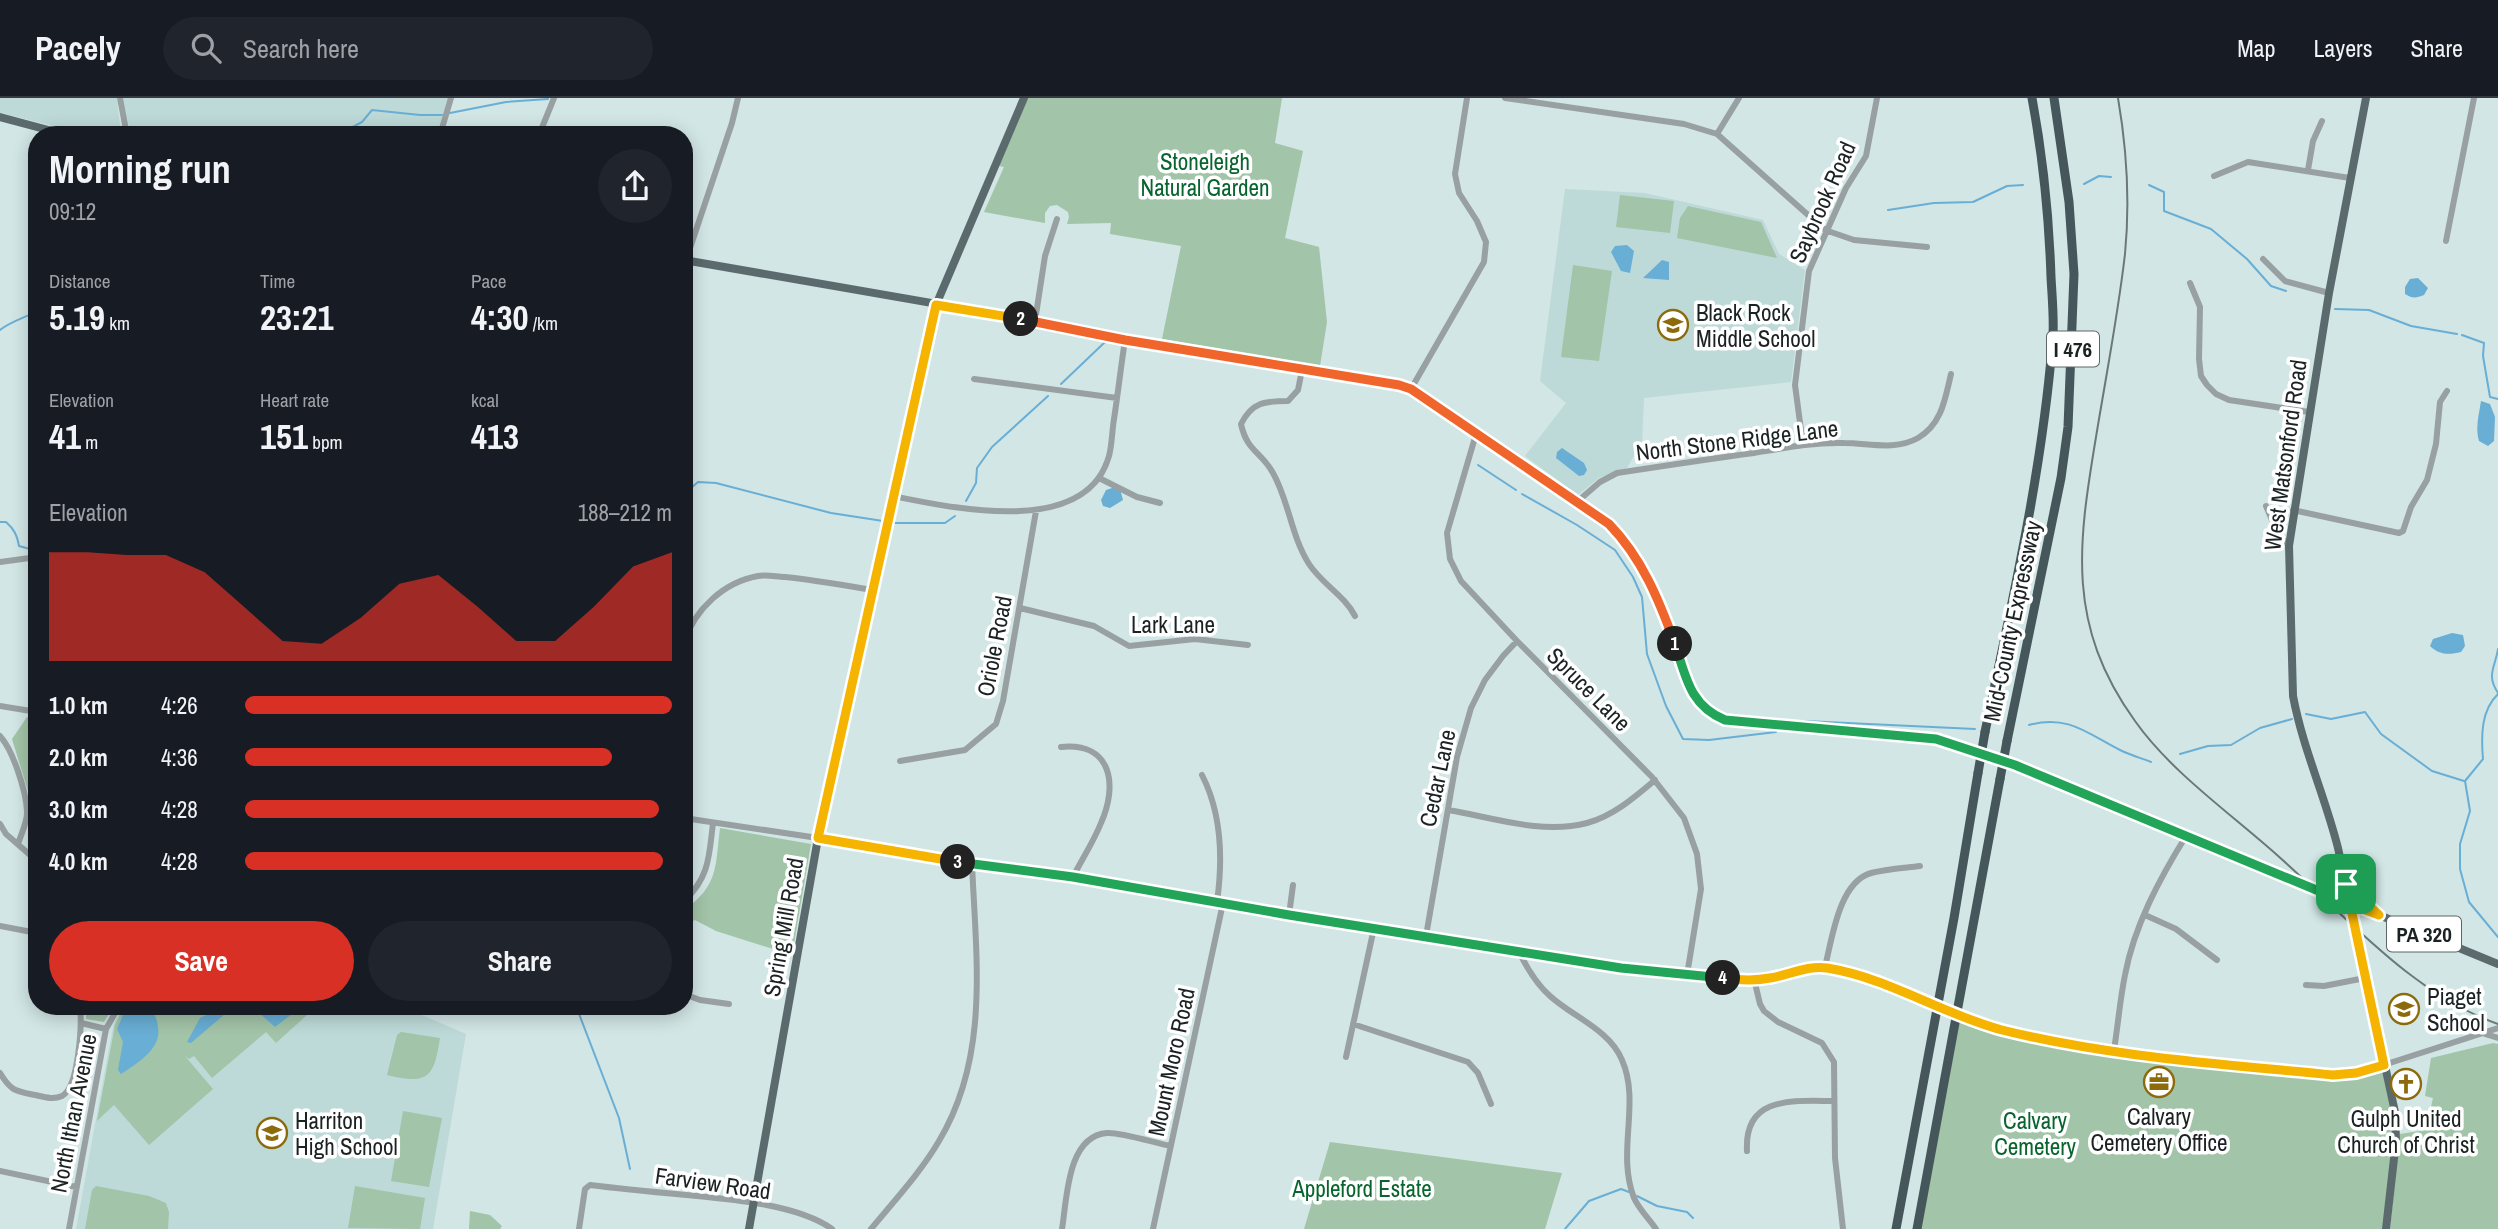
<!DOCTYPE html>
<html lang="en">
<head>
<meta charset="utf-8">
<style>
	body { margin:0; font-family:"Archivo Narrow",sans-serif; background:#20242c; color:#f1f3f6; height:100vh; display:flex; flex-direction:column; font-size:26px; white-space:nowrap }
	* { box-sizing:border-box; margin:0 }
	p { font-size:23px; color:#9ea1a6 }
	.icon { flex:none; width:38px; height:38px; fill:none; stroke:currentColor; stroke-width:2; stroke-linecap:round; stroke-linejoin:round }
	.map { position:relative; flex:1; overflow:hidden }
	.drawer { position:absolute; left:28px; top:28px; width:665px; height:889px; display:flex; flex-direction:column; background:#171b24; border-radius:28px; box-shadow:0 4px 18px #0003 }
	.drawer>* { flex:none }
	.pin { position:absolute; display:grid; place-items:center; width:60px; height:60px; color:#fff; margin:-30px; border-radius:14px; box-shadow:0 4px 10px #0006 }
	.km { position:absolute; width:35px; height:35px; margin:-18px; border-radius:50%; background:#222; color:#fff; font-size:19px; line-height:35px; text-align:center }
	.round { display:grid; place-items:center; flex:none; width:74px; height:74px; border-radius:37px; background:#20242c }
	.head { display:flex; align-items:center; justify-content:space-between; height:119px; padding:0 21px }
	h1 { font-size:38px; font-weight:800; line-height:52px }
	.metrics { display:grid; grid-template-columns:repeat(3,1fr); gap:10px; height:119px; padding:7px 21px }
	.metrics div { display:grid; align-content:center }
	.metrics b { font-size:35px; font-weight:800 }
	.metrics small { font-size:19px; font-weight:400 }
	.metrics p { font-size:19px }
	.chart { height:196px; padding:14px 21px }
	.chart p { display:flex; justify-content:space-between }
	.chart svg { width:100%; height:126px; margin-top:7px; fill:#d93025; opacity:.7 }
	.cta { display:flex; gap:14px; margin-top:auto; padding:14px 21px }
	.cta a { flex:1; height:80px; border-radius:42px; background:#d93025; color:#fff; font-size:28px; font-weight:800; line-height:80px; text-align:center }
	.cta a+a { background:#20242c; color:#f1f3f6 }
	ul { padding:0 21px; list-style:none; font-size:23px }
	li { display:grid; grid-template-columns:112px 84px 1fr; align-items:center; height:52px }
	li i { height:18px; border-radius:9px; background:#d93025 }
	header { display:flex; align-items:center; gap:42px; box-sizing:border-box; height:98px; padding:0 35px; background:#171b24; border-bottom:2px solid #363941 }
	header strong { font-size:33px }
	nav { display:flex; gap:38px; margin-inline-start:auto; font-size:24px }
	.search { width:490px; height:63px; background:#20242c; display:flex; align-items:center; gap:18px; box-sizing:border-box; padding:0 24px; border-radius:38px; color:#9ea1a6; font-size:26px }
	.map>svg:first-child { display:block }
	.built { fill:#bddad8 }
	.green { fill:#a2c4a8 }
	.water { fill:#69aed5 }
	.lines { fill:none; stroke-linecap:round; stroke-linejoin:round }
	.stream { stroke:#69aed5; stroke-width:2 }
	.minor { stroke:#98a0a2; stroke-width:6 }
	.major { stroke:#5b6a6d; stroke-width:8 }
	.highway { stroke:#46575b; stroke-width:9 }
	.tram { stroke:#6b7878; stroke-width:2 }
	.minor-bridge { stroke:#98a0a2; stroke-width:6 }
	.highway-bridge { stroke:#46575b; stroke-width:9 }
	.split-1-casing { stroke:#fff; stroke-width:14 }
	.split-2-casing { stroke:#fff; stroke-width:14 }
	.split-3-casing { stroke:#fff; stroke-width:14 }
	.split-4-casing { stroke:#fff; stroke-width:14 }
	.split-5-casing { stroke:#fff; stroke-width:14 }
	.split-1 { stroke:#22a559; stroke-width:9 }
	.split-2 { stroke:#f0652b; stroke-width:9 }
	.split-3 { stroke:#f5b400; stroke-width:9 }
	.split-4 { stroke:#22a559; stroke-width:9 }
	.split-5 { stroke:#f5b400; stroke-width:9 }
	.labels { text-anchor:middle; dominant-baseline:central; stroke-width:7; stroke-linejoin:round; paint-order:stroke }
	.shield { fill:#fff; stroke:#5f6464; stroke-width:2 }
	.shield-label { font-size:21px; font-weight:bold; fill:#1b2222 }
	.park-label { font-size:23px; fill:#07652d; stroke:#fff }
	.street-label { font-size:23px; fill:#1b2222; stroke:#fff }
	.poi-label { font-size:23px; fill:#1b2222; stroke:#fff; text-anchor:start }
</style>
</head>
<body>
<header>
<strong>Pacely</strong>
<div class="search"><svg class="icon" aria-label="search" viewBox="0 0 24 24"><circle cx="10" cy="10" r="6"/><path d="M15 15l6 6"/></svg>Search here</div>
<nav><a>Map</a><a>Layers</a><a>Share</a></nav>
</header>
<div class="map">
<svg width="2498" height="1131" viewBox="0 0 2498 1131">
	<rect width="100%" height="100%" fill="#d1e6e5"/>
	<path class="built" d="M0 0H117L121 37H92L0 15Z
		M123 0H448L437 37H131Z
		M1565 91 1645 95 1763 122 1779 156 1805 172 1791 284 1644 300 1642 344 1627 370 1599 380 1578 397 1525 358 1566 305 1540 283Z
		M123 908H401L466 936 433 1131H76L111 939 114 926Z"/>
	<path class="green" d="M1028 0H1282L1275 45 1303 53 1285 140 1319 149 1327 224 1320 268 1162 241 1181 148 1110 136 1111 125 1067 126 1069 119 1068 114 1057 107 1050 108 1045 115V125L984 114 1004 69 999 68Z
		M1620 97 1674 103 1670 135 1616 129Z
		M1688 108 1761 124 1777 160 1677 140 1680 120Z
		M1573 167 1612 173 1599 263 1561 259Z
		M27 619 37 620V695L28 693 12 641Z
		M720 730 811 746 792 857 716 833 695 822 684 827V812C719 787 715 769 720 730Z
		M86 908H114L104 924 86 921Z
		M124 908H309L307 917 276 945 266 934 212 980 194 958 189 961 185 958 213 991 149 1047 114 1007 97 1023 115 927Z
		M1955 922 1972 923 2003 932 2177 962 2333 977 2384 967 2395 1014 2386 1131H1917Z
		M401 934 440 940C434 980 428 987 387 977L397 937Z
		M2493 945 2498 946V1131H2390L2400 1036 2426 1032 2433 1000 2425 998 2431 960Z
		M403 1013 442 1020 429 1089 391 1083Z
		M1330 1044 1562 1075 1545 1131H1304Z
		M96 1088 149 1098 166 1105 169 1114 168 1131H85L92 1092Z
		M355 1088 425 1100 420 1131 348 1130Z
		M470 1113 490 1117 502 1128 500 1131H469Z"/>
	<path class="water" d="M1627 147 1634 153 1630 175 1621 173 1611 154 1615 148Z
		M1662 162 1669 164V182L1643 180Z
		M2418 180 2428 190 2424 197C2416 200 2413 201 2405 196V189L2410 181Z
		M2481 303 2490 306 2495 319 2494 343 2488 348 2479 343C2475 329 2479 317 2481 303Z
		M1562 350 1584 365 1587 372 1584 377 1579 378 1556 360 1557 354Z
		M1112 390 1120 391 1123 402 1110 410 1103 408 1101 402 1106 392Z
		M2452 535 2463 537 2465 548 2461 554C2449 557 2439 557 2430 548L2433 541Z
		M127 908H148C154 914 157 920 158 929 162 951 137 965 121 976L118 972 123 944 117 931Z
		M260 908H282L290 912 292 916 275 929 258 914Z
		M223 909 225 916 191 945 187 944 200 920Z"/>
	<g class="lines">
		<path class="stream" d="M450 15 506 4 548 1
			M338 37 362 24 372 12 420 17H442
			M2084 86 2099 78 2111 79
			M2149 87 2164 94V113L2211 131 2247 161 2271 188 2286 193
			M1888 112 1934 105 1973 104 2007 88 2023 87
			M2335 211 2369 212 2411 228 2457 236
			M0 232C11 223 25 220 37 213
			M2462 237 2484 245 2483 258 2490 299 2498 301
			M1061 286 1105 244
			M1478 367 1516 392
			M684 396 698 384 716 385 831 415 883 423
			M1522 396 1577 427 1615 452 1633 479 1642 499 1647 556 1666 608 1683 641 1709 642 1776 634
			M966 403 976 385 977 370 992 349 1048 298
			M0 424H6C14 431 17 437 19 448L30 451 37 448
			M892 425H945L955 418
			M2498 551C2495 570 2486 577 2498 595
			M2498 596C2481 612 2481 638 2483 661L2465 683 2470 713 2460 746V771L2469 804 2498 839
			M2306 616 2331 621 2365 614 2381 636 2432 673 2464 683
			M1805 623 1975 631
			M2029 627C2068 616 2088 636 2120 652 2130 657 2141 660 2151 664
			M2180 656 2208 648 2231 647 2260 630 2292 621
			M576 908 619 1020 630 1071
			M1637 1098 1657 1108 1687 1114 1693 1120
			M1565 1131 1589 1103 1621 1091 1629 1094"/>
		<path class="minor" d="M120 0 127 37
			M1505 0 1684 26 1717 36 1825 132 1854 142 1927 149
			M1717 36 1739 0
			M440 37 451 0
			M539 37 554 0
			M2308 72 2313 43 2322 23
			M2214 78 2248 64 2350 80
			M2446 143 2474 0
			M2263 161 2285 183 2329 195
			M686 162 732 25 738 0
			M2190 185 2200 209 2199 261 2201 278 2207 287 2216 296 2229 302 2309 314
			M1035 223 1045 158 1057 121
			M1302 272 1298 292 1288 303C1265 303 1252 304 1241 326 1247 354 1262 354 1273 375 1289 403 1291 438 1309 466 1322 486 1344 497 1355 518
			M974 281 1117 300
			M1411 291 1484 164 1486 144 1477 123 1459 95 1455 76 1467 0
			M1476 336 1447 435 1450 461 1461 483 1517 543 1652 679 1684 720 1697 756 1701 791 1687 877
			M1803 347 1795 287 1809 173 1846 90 1866 58 1877 0
			M1099 380 1137 399 1160 405
			M893 398C953 410 1086 440 1109 358 1112 347 1112 333 1114 321 1118 295 1121 268 1125 242
			M1578 403 1600 384 1617 375C1663 368 1709 361 1754 355 1784 350 1814 344 1844 345 1869 345 1895 353 1918 340 1942 326 1945 301 1951 276
			M2266 408 2278 436 2289 448
			M2293 412 2399 435 2403 433 2411 409 2427 382 2436 346 2440 304 2447 293
			M0 464 37 459
			M1020 510 1094 528 1129 548 1195 541 1248 547
			M684 544C695 511 724 484 758 478 767 476 777 479 785 479 815 482 843 487 872 492
			M0 608 37 614
			M0 638C13 652 26 693 27 713 28 723 21 736 18 746
			M1061 649C1112 644 1118 687 1101 725 1094 743 1082 761 1073 779
			M900 663 965 652 996 626 1003 603 1036 413
			M1202 677C1222 716 1223 761 1217 804
			M1448 712C1491 719 1542 737 1587 725 1613 718 1635 699 1655 682
			M684 720 818 740 972 766 1073 779 1289 817 1621 870 1754 881C1777 880 1800 868 1823 869 1852 871 1889 889 1916 899
			M0 726 6 736 37 763
			M684 803C710 779 709 757 713 725
			M1289 817 1293 787
			M2145 817 2176 831 2217 862
			M0 828 37 835
			M1426 838 1457 659 1471 610 1485 582 1503 558 1517 543
			M1519 854C1527 870 1536 886 1550 898 1573 919 1610 932 1622 962 1641 1005 1616 1054 1634 1100 1639 1111 1649 1121 1656 1131
			M1825 869C1832 841 1839 784 1871 775 1886 771 1904 770 1920 768
			M1754 881 1760 906 1764 913 1778 924 1822 945 1834 964 1835 1060 1843 1131
			M2306 887 2324 888 2365 880
			M684 896 700 902 729 906
			M1972 923 2003 932 2060 943 2177 962 2333 977 2368 972 2498 930
			M81 925 106 931
			M1353 926 1468 964 1478 975 1491 1006
			M2485 936 2498 940
			M2114 952C2118 927 2120 901 2125 877 2134 828 2160 780 2186 738
			M1346 959 1374 830
			M0 975C11 993 15 993 35 997 44 999 53 1002 62 998 79 989 82 926 80 908
			M1747 1053C1744 997 1794 1003 1834 1003
			M0 1073 76 1089
			M69 1131 106 931 119 908
			M579 1131 585 1091 590 1087C622 1091 654 1094 686 1097 728 1101 797 1106 832 1131
			M871 1131C894 1103 921 1074 939 1043 990 958 976 860 972 766
			M1062 1131C1067 1101 1067 1038 1107 1035 1121 1034 1155 1045 1171 1048
			M1153 1131 1223 805"/>
		<path class="major" d="M2366 0 2329 195 2289 448 2293 598C2303 651 2325 698 2338 750L2395 1014 2396 1043 2386 1131
			M0 19 67 37
			M684 162 1035 223 1125 242 1399 287 1411 291 1578 403 1609 426 1620 438 1658 499 1690 591C1699 606 1708 615 1725 622L1936 641 2015 667 2498 866
			M2348 788 2371 811
			M749 1131 818 740 936 207 1024 0"/>
		<path class="highway" d="M1985 634C2012 504 2043 371 2053 237 2054 218 2052 198 2051 179 2049 119 2043 59 2032 0
			M2007 643 2061 380 2068 329 2074 176 2069 104 2054 0
			M1896 1131 1954 820 1978 675
			M1917 1131 2000 681"/>
		<path class="tram" d="M2118 0C2127 52 2130 104 2125 156 2118 217 2106 278 2096 339 2078 447 2066 527 2135 623 2171 674 2230 715 2277 757 2344 816 2412 896 2498 926"/>
		<path class="minor-bridge" d="M1916 899 1972 923"/>
		<path class="highway-bridge" d="M1978 675 1985 634
			M2000 681 2007 643"/>
	</g>
	<g class="lines">
		<g class="split-1-casing">
			<path id="split-1" d="M1675 546C1686 579 1690 608 1725 622L1936 641 2015 667 2350 806 2346 786"/>
		</g>
		<g class="split-2-casing">
			<path id="split-2" d="M1021 221 1125 242 1399 287 1411 291 1609 426C1642 460 1659 502 1675 546"/>
		</g>
		<g class="split-3-casing">
			<path id="split-3" d="M958 764 818 740 936 207 1021 221"/>
		</g>
		<g class="split-4-casing">
			<path id="split-4" d="M958 764 1073 779 1289 817 1621 870 1723 880"/>
		</g>
		<g class="split-5-casing">
			<path id="split-5" d="M1723 880C1738 882 1755 883 1770 880 1789 877 1808 867 1827 870 1889 880 1942 916 2002 932 2110 959 2223 966 2333 977L2356 975 2384 967 2350 806 2379 817 2346 786"/>
		</g>
		<use href="#split-1" class="split-1"/>
		<use href="#split-2" class="split-2"/>
		<use href="#split-3" class="split-3"/>
		<use href="#split-4" class="split-4"/>
		<use href="#split-5" class="split-5"/>
	</g>
	<defs>
		<g id="school-ring" transform="scale(1.575)"><circle r="9.5" fill="#fff" stroke="#8c6b0c" stroke-width="1.5"/><path d="M0-5L7-2L0 1L-7-2ZM-4 1L0 2.5L4 1V4Q0 6-4 4Z" fill="#8c6b0c"/></g>
		<g id="office-ring" transform="scale(1.575)"><circle r="9.5" fill="#fff" stroke="#8c6b0c" stroke-width="1.5"/><path d="M-6-3h4V-5.5h4V-3h4V5H-6ZM-1-4.5V-3h2v-1.5ZM-6 0V1H6V0Z" fill="#8c6b0c"/></g>
		<g id="church-ring" transform="scale(1.575)"><circle r="9.5" fill="#fff" stroke="#8c6b0c" stroke-width="1.5"/><path d="M-1.2-6h2.4v3.5h3.3v2.4h-3.3V6h-2.4V-.1h-3.3v-2.4h3.3Z" fill="#8c6b0c"/></g>
	</defs>
	<g fill-rule="evenodd">
		<use href="#school-ring" x="1673" y="227"/>
		<use href="#school-ring" x="2404" y="911"/>
		<use href="#office-ring" x="2159" y="984"/>
		<use href="#church-ring" x="2406" y="986"/>
		<use href="#school-ring" x="272" y="1035"/>
	</g>
	<g class="labels">
		<g class="shield">
			<rect x="2047" y="233.5" width="52" height="35" rx="5"/>
			<rect x="2387" y="818.5" width="74" height="35" rx="5"/>
		</g>
		<g class="shield-label">
			<text x="2073" y="251">I 476</text>
			<text x="2424" y="836">PA 320</text>
		</g>
		<g class="park-label">
			<text x="1205" y="63">Stoneleigh<tspan x="1205" dy="26">Natural Garden</tspan></text>
			<text x="2035" y="1022">Calvary<tspan x="2035" dy="26">Cemetery</tspan></text>
			<text x="1362" y="1090">Appleford Estate</text>
		</g>
		<g class="street-label">
			<text transform="translate(1822 104) rotate(-66)">Saybrook Road</text>
			<text transform="translate(1737 342) rotate(-7)">North Stone Ridge Lane</text>
			<text transform="translate(2285 357) rotate(-82)">West Matsonford Road</text>
			<text transform="translate(2012 523) rotate(-78)">Mid-County Expressway</text>
			<text x="1173" y="526">Lark Lane</text>
			<text transform="translate(994 548) rotate(-79)">Oriole Road</text>
			<text transform="translate(1589 591) rotate(45)">Spruce Lane</text>
			<text transform="translate(1437 680) rotate(-78)">Cedar Lane</text>
			<text transform="translate(783 829) rotate(-80)">Spring Mill Road</text>
			<text transform="translate(1171 964) rotate(-78)">Mount Moro Road</text>
			<text transform="translate(73 1015) rotate(-79)">North Ithan Avenue</text>
			<text transform="translate(713 1085) rotate(8)">Farview Road</text>
		</g>
		<g class="poi-label">
			<text x="1696" y="214">Black Rock<tspan x="1696" dy="26">Middle School</tspan></text>
			<text x="2427" y="898">Piaget<tspan x="2427" dy="26">School</tspan></text>
			<text x="2159" y="1018" text-anchor="middle">Calvary<tspan x="2159" dy="26">Cemetery Office</tspan></text>
			<text x="2406" y="1020" text-anchor="middle">Gulph United<tspan x="2406" dy="26">Church of Christ</tspan></text>
			<text x="295" y="1022">Harriton<tspan x="295" dy="26">High School</tspan></text>
		</g>
	</g>
</svg>
<div class="pin" style="left:2346px;top:786px;background:#1e9e55"><svg class="icon" aria-label="arrive" viewBox="0 0 24 24"><path d="M6 21V4h12l-3 4 3 4H6"/></svg></div>
<b class="km" style="left:1675px;top:546px">1</b>
<b class="km" style="left:1021px;top:221px">2</b>
<b class="km" style="left:958px;top:764px">3</b>
<b class="km" style="left:1723px;top:880px">4</b>
<section class="drawer">
<div class="head"><div><h1>Morning run</h1><p>09:12</p></div><a class="round"><svg class="icon" aria-label="share" viewBox="0 0 24 24"><path d="M12 15V3M7 8l5-5 5 5M5 13v7h14v-7"/></svg></a></div>
<div class="metrics">
<div><p>Distance</p><b>5.19<small> km</small></b></div>
<div><p>Time</p><b>23:21</b></div>
<div><p>Pace</p><b>4:30<small> /km</small></b></div>
</div>
<div class="metrics">
<div><p>Elevation</p><b>41<small> m</small></b></div>
<div><p>Heart rate</p><b>151<small> bpm</small></b></div>
<div><p>kcal</p><b>413</b></div>
</div>
<div class="chart"><p><span>Elevation</span>188–212 m</p>
<svg viewBox="0 0 160 44" preserveAspectRatio="none"><path d="M0 44V6L10 6L20 7L30 7L40 13L50 25L60 37L70 38L80 29L90 17L100 14L110 25L120 37L130 37L140 25L150 11L160 6V44z"/></svg>
</div>
<ul>
<li><b>1.0 km</b>4:26<i style="width:100%"></i></li>
<li><b>2.0 km</b>4:36<i style="width:86%"></i></li>
<li><b>3.0 km</b>4:28<i style="width:97%"></i></li>
<li><b>4.0 km</b>4:28<i style="width:98%"></i></li>
</ul>
<div class="cta"><a>Save</a><a>Share</a></div>
</section>
</div>
</body>
</html>
